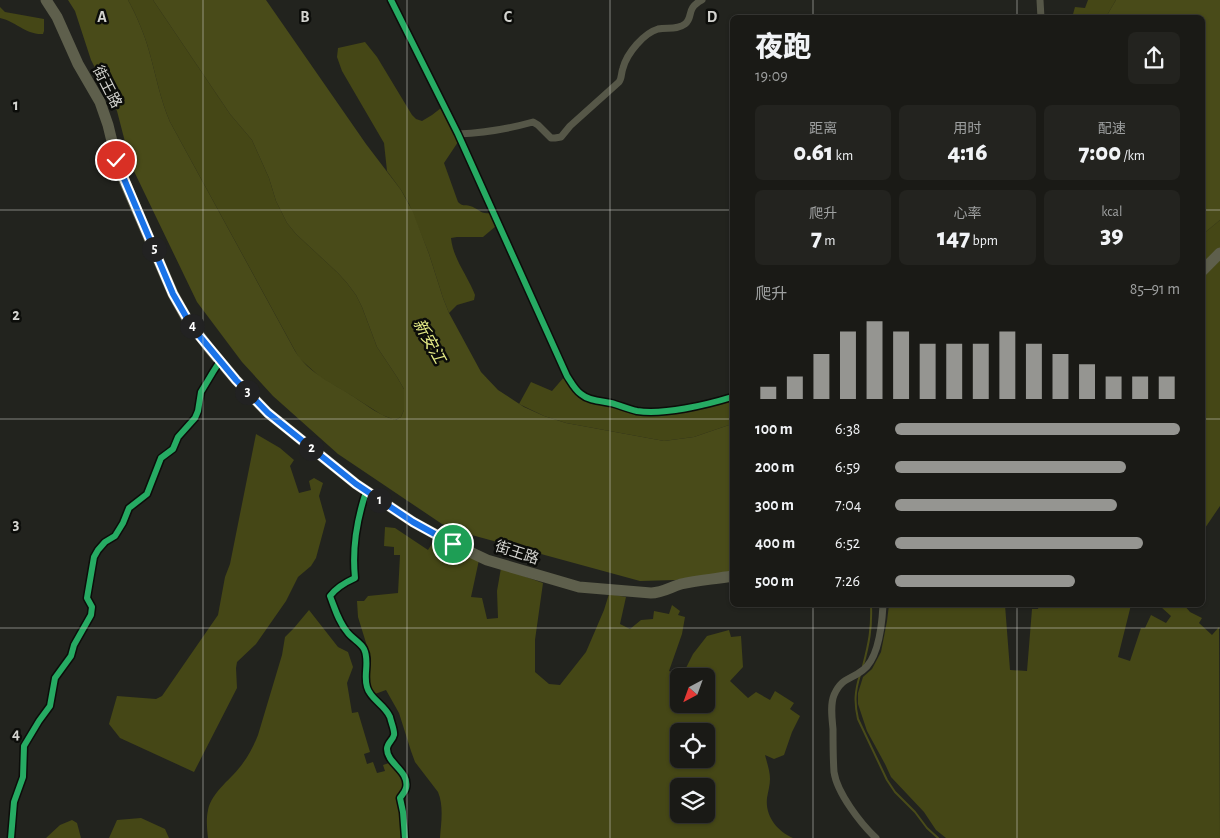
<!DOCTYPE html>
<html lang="zh">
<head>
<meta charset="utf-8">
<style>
	body { margin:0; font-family:"Alegreya Sans","Noto Sans SC",sans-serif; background:#23231f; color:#f1f3f6; height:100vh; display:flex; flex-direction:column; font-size:19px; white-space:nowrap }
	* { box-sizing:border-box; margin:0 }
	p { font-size:16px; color:#9fa1a1 }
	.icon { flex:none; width:28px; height:28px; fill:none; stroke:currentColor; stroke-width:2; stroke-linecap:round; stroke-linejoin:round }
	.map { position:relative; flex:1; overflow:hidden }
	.sheet { position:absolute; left:730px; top:15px; width:475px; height:592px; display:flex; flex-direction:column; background:#1a1a16; border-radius:8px; box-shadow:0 1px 4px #0004,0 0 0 1px #383835 }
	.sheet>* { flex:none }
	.needle { width:32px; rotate:221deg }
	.fabs { position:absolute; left:670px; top:668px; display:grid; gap:10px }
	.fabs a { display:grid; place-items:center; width:45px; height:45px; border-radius:8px; background:#1a1a16; box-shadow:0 1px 4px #0004,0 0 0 1px #383835; font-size:25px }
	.pin { position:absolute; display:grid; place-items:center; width:42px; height:42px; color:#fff; margin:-21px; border:2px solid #fff; border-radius:50%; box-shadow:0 1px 5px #0007 }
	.km { position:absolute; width:25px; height:25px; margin:-12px; border-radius:50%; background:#222; color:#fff; font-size:14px; line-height:25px; text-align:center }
	.round { display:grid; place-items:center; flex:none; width:52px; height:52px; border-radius:8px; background:#23231f }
	.summary { display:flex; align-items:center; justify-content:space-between; height:85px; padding:0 25px }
	h1 { font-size:28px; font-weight:800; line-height:38px }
	.stats { display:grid; grid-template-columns:repeat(3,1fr); gap:8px; height:85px; padding:5px 25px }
	.stats div { display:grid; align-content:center; border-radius:8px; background:#23231f; text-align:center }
	.stats b { font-size:25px; font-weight:800 }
	.stats small { font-size:14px; font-weight:400 }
	.stats p { font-size:14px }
	.chart { height:140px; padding:10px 25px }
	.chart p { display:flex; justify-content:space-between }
	.chart svg { width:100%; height:90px; margin-top:5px; stroke:#959591; stroke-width:6 }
	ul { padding:0 25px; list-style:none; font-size:16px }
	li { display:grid; grid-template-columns:80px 60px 1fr; align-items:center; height:38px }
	li i { height:12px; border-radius:6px; background:#959591 }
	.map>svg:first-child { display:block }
	.forest { fill:#454716; fill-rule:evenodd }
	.water { fill:#494b19 }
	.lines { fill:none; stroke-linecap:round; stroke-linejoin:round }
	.stream { stroke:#494b19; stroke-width:2 }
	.street { stroke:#565748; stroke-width:7 }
	.primary { stroke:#5e5f4c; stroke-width:11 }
	.cycleway-casing { stroke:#0c0d0a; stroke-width:9 }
	.cycleway { stroke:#26ab63; stroke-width:6 }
	.route-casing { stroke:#fff; stroke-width:10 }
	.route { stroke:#1a73e8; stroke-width:6 }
	.grid { fill:none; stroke:#d3d3cf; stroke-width:1; stroke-opacity:0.55 }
	.labels { text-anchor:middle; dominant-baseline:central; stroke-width:5; stroke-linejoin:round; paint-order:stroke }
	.street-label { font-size:15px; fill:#d3d3cf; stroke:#0c0d0a }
	.water-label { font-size:16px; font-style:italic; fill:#e5eb86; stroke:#0c0d0a }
	.grid-label { font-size:16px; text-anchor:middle; font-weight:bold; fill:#d3d3cf; stroke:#0c0d0a; stroke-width:5; stroke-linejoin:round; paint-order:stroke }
</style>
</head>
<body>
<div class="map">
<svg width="1220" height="838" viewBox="0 0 1220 838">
	<rect width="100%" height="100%" fill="#22231e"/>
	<path class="forest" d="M128 0H153L230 114 252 140 269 178 276 201 287 223 296 234 338 273 347 283 356 295 362 307 377 347 397 377 404 389V410L401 417 395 420 382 415 352 396 320 377 299 358 170 122C160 99 156 75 149 51 144 33 137 17 128 0Z
		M1088 0H1116L1106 17 1072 18 1075 7 1085 8Z
		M0 7 5 12 44 19V31L43 34C26 35 15 21 0 18Z
		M365 42 377 57 412 115 416 119 422 121 432 115 441 108 458 142 444 163 458 202C463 207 464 204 470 206 478 208 481 215 490 213L496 226 483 237H457L451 238C453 259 468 276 475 295L474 300 457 305 449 313 443 298 429 254 409 204 401 190 387 171 384 143 342 71 337 57 338 48Z
		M1220 220V249L1203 267V234Z
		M1220 260V506L1203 531V276Z
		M565 376 573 389 603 404 637 412 732 400V424L694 437 664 441 566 423 544 416 519 404 531 382 552 391Z
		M256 434 280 448 294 460 290 466 299 493 311 490 309 481 314 478 323 483 319 496 326 521 316 558 311 566 298 577 286 601 256 644 237 662 236 668 237 688 194 772 120 738 109 724 117 696 156 699 162 696 218 615 225 577 230 564Z
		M385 527 395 528 428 550 435 539 479 560 471 597 482 598 487 619 498 618 497 591 501 568 543 583 535 640V672L549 684 560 685 586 652 604 610 609 594 626 597 620 624 630 629 641 620 653 619 654 611 669 614 672 605 680 611 678 615 685 617 682 634 669 671 682 676H679V704H706V676H682L693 654 707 636 729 630 731 637 741 636 743 667 730 681 748 698 756 692 770 700 775 691 794 703 790 709 800 716 792 732 784 755 774 759 765 755C767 763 770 771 770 779 770 785 768 792 767 798 765 816 777 831 793 838H440C441 824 444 806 438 792L415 762 411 751 399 713 386 690 375 694 369 686 371 659 358 617 357 601H364L368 596 398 593 400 555H394V547L384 546ZM679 731H706V759H679ZM679 786H706V814H679Z
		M889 605H1005L1010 670 1027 671 1032 609H1038L1039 605H1131L1118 657 1130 661 1141 628H1145L1151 615 1166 623 1171 616 1161 607 1162 605H1184L1190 612 1202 618 1199 623 1212 635 1219 627 1220 838H946L936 830 924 812 891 777 885 764 867 731 858 704V693L863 677 872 669 881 652 887 621Z
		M309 610 338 647 348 652 353 667 347 683 352 713 358 712 370 752 364 754 367 764 373 762 377 773 385 771 383 765 392 762 404 779 402 838H208C207 829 206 819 208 810 212 791 232 779 243 763 249 755 254 745 258 735L282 655 285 637 294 628Z
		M141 818 165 829 169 838H109L117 820Z
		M72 820 77 823 81 838H46L60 825Z"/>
	<path class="water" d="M68 0H128C137 17 144 33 149 51 156 75 160 99 170 122L295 351C309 374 333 383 354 397 368 406 380 416 396 420L401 417 404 410V389L397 377 377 347 362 307 356 295 347 283 338 273 296 234 287 223 276 201 269 178 252 140 230 114 153 0H266L366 144 401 190 413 212 429 254 443 298 449 313 481 372 498 390 524 407 544 416 566 423 664 441 694 437 732 424V572L676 580 640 581 468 534 442 524 338 454 273 396 242 362 197 302 131 165 117 111 91 60 75 11Z
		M1116 0H1220V220L1203 234 1202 18 1106 17Z"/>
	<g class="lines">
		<path class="stream" d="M863 666C869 643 872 628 871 605
			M860 675C855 691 854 702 858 719L887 780 895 792 915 812 927 828 938 838"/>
		<path class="street" d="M391 0 458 134 567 376C571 382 575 390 581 394 589 401 601 401 611 403 619 405 628 409 637 411 664 415 706 405 732 397
			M1040 0 1041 18
			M458 134C483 133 508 129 533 122L538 125 551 138H555L561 137 570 126 619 82C622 78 621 73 623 68 627 53 644 33 658 29 667 27 677 30 685 24 694 17 685 9 702 0
			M366 492C357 519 352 549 355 578 346 582 336 588 330 596 335 609 339 623 348 633 353 639 361 643 364 649 370 661 363 675 367 687 370 699 385 705 390 717 391 722 395 731 394 735 393 740 387 743 387 749 387 764 410 771 406 788 405 792 402 795 400 798L403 812 405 838
			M11 838 14 802 23 777 24 746 39 721 50 706 55 678 71 656 74 645 91 615 92 607 87 598 94 557 98 550 105 542 115 536 123 523 129 508 147 494 161 458 173 449 178 437 195 418 198 411 201 392 213 372 220 361
			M876 838C861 824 837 793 834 772 833 758 833 743 833 729 832 718 830 705 834 695 842 677 851 680 863 670 879 658 882 624 883 605"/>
		<path class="primary" d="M46 0 57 17 78 64 100 102 108 125 118 166 173 294 187 319 209 348 236 380 268 413 356 484 413 522 453 544 487 560 579 587 651 593C662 593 671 587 681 584 698 580 716 579 732 576
			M1202 271 1220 253"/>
		<g class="cycleway-casing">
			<path id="cycleway" d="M391 0 458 134 567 376C571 382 575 390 581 394 589 401 601 401 611 403 619 405 628 409 637 411 664 415 706 405 732 397
				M366 492C357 519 352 549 355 578 346 582 336 588 330 596 335 609 339 623 348 633 353 639 361 643 364 649 370 661 363 675 367 687 370 699 385 705 390 717 391 722 395 731 394 735 393 740 387 743 387 749 387 764 410 771 406 788 405 792 402 795 400 798L403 812 405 838
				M11 838 14 802 23 777 24 746 39 721 50 706 55 678 71 656 74 645 91 615 92 607 87 598 94 557 98 550 105 542 115 536 123 523 129 508 147 494 161 458 173 449 178 437 195 418 198 411 201 392 213 372 220 361"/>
		</g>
		<use href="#cycleway" class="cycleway"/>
	</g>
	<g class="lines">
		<g class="route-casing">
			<path id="route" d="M116 160 173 294 192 327 236 380 268 413 356 484 413 522 453 544"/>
		</g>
		<use href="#route" class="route"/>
	</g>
	<path class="grid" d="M203 0V838M407 0V838M610 0V838M813 0V18M1017 0V18M0 210H732M1202 210H1220M0 419H732M1202 419H1220M813 605V838M1017 605V838M0 628H1220"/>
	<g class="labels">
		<g class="street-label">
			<text transform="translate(107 87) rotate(63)">街王路</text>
			<text transform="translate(517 553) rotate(18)">街王路</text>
		</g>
		<g class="water-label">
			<text transform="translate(429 341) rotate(61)">新安江</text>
		</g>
	</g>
	<g class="grid-label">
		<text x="102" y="22">A</text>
		<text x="305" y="22">B</text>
		<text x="508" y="22">C</text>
		<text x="712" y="22">D</text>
		<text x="16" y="110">1</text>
		<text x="16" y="320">2</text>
		<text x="16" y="529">3</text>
		<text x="16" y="739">4</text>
	</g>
</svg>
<div class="fabs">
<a><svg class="needle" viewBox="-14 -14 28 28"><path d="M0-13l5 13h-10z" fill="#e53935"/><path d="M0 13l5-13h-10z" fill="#9fa1a1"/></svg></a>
<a><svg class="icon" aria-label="locate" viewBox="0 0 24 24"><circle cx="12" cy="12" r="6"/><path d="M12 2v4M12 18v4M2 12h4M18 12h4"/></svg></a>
<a><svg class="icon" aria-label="layers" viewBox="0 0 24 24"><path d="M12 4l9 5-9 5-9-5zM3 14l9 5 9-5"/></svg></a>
</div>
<div class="pin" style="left:453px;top:544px;background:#1e9e55"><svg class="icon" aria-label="arrive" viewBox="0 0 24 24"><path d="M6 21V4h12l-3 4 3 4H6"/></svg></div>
<div class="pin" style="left:116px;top:160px;background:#d93025"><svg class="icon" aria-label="check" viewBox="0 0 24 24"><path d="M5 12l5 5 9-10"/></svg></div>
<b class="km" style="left:379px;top:500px">1</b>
<b class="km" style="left:311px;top:448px">2</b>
<b class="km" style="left:247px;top:392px">3</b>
<b class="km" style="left:192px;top:326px">4</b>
<b class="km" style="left:154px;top:249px">5</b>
<section class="sheet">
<div class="summary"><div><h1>夜跑</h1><p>19:09</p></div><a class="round"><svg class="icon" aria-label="share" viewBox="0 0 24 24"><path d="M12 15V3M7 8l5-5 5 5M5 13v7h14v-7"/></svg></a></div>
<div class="stats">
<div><p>距离</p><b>0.61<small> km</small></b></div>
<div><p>用时</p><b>4:16</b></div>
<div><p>配速</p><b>7:00<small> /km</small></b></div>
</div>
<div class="stats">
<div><p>爬升</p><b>7<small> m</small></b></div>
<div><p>心率</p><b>147<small> bpm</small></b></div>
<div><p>kcal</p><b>39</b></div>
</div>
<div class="chart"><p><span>爬升</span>85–91 m</p>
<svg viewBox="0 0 160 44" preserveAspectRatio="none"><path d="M5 44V38M15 44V33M25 44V22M35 44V11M45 44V6M55 44V11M65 44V17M75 44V17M85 44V17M95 44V11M105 44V17M115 44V22M125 44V27M135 44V33M145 44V33M155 44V33"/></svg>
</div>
<ul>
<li><b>100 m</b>6:38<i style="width:100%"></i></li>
<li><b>200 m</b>6:59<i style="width:81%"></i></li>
<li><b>300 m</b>7:04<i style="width:78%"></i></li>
<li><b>400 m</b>6:52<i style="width:87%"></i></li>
<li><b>500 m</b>7:26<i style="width:63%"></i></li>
</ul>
</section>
</div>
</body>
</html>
